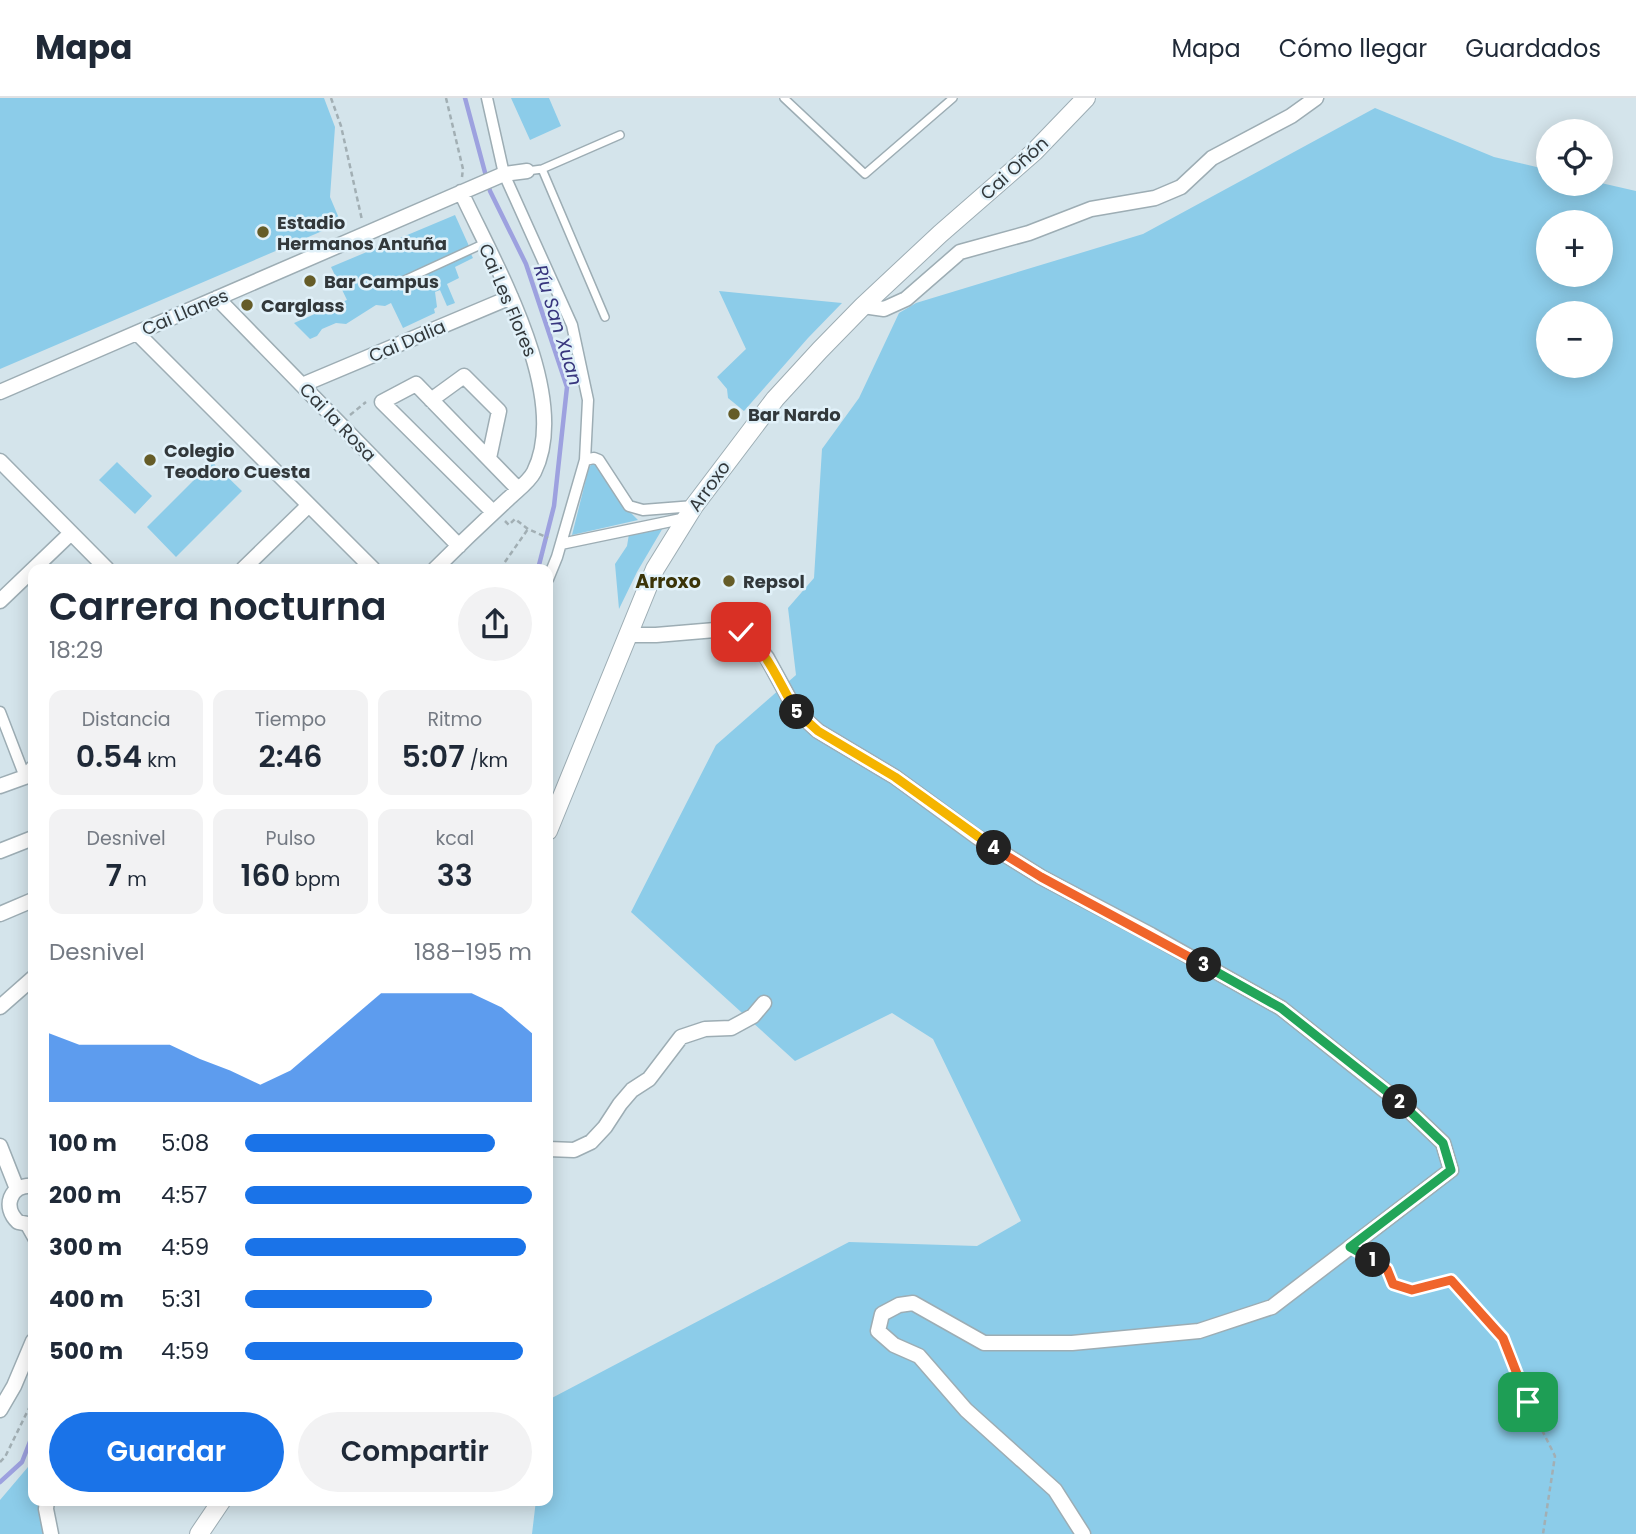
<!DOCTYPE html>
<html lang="es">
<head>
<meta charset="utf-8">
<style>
	body { margin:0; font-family:Poppins,sans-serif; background:#f2f2f3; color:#1f2937; height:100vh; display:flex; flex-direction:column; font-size:26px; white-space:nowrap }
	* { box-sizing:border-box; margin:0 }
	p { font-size:23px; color:#747a83 }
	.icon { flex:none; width:38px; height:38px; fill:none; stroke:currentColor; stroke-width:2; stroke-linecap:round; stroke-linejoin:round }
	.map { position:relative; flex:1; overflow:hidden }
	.drawer { position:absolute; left:28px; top:466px; width:525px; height:942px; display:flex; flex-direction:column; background:#fff; border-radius:14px; box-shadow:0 4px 18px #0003 }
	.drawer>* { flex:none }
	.tools { position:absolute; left:1536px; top:21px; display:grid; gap:14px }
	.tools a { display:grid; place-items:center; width:77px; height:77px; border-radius:50%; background:#fff; box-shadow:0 4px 18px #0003; font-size:35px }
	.pin { position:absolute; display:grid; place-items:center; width:60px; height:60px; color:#fff; margin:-30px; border-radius:14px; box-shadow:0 4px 10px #0006 }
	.km { position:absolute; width:35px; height:35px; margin:-18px; border-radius:50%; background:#222; color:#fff; font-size:19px; line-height:35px; text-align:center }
	.round { display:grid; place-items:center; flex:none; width:74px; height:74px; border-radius:37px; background:#f2f2f3 }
	.head { display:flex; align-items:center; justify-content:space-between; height:119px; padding:0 21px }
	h1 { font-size:38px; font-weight:600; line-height:52px }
	.metrics { display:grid; grid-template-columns:repeat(3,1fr); gap:10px; height:119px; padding:7px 21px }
	.metrics div { display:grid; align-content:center; border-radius:14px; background:#f2f2f3; text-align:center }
	.metrics b { font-size:30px; font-weight:600 }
	.metrics small { font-size:19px; font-weight:400 }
	.metrics p { font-size:19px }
	.chart { height:196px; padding:14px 21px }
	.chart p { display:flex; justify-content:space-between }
	.chart svg { width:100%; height:126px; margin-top:7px; fill:#1a73e8; opacity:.7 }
	.button { display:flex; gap:14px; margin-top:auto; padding:14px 21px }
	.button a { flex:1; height:80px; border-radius:42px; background:#1a73e8; color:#fff; font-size:28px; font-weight:600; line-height:80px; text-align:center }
	.button a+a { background:#f2f2f3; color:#1f2937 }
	ul { padding:0 21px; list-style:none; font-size:23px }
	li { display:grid; grid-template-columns:112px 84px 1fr; align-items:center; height:52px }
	li i { height:18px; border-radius:9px; background:#1a73e8 }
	header { display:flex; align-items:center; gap:42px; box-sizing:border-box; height:98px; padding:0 35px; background:#fff; border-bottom:2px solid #e0e1e3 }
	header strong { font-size:33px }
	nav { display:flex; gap:38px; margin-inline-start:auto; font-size:24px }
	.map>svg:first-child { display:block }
	.green { fill:#8ccce9; fill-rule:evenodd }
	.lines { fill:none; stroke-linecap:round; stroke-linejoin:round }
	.stream { stroke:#9da1df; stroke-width:4.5 }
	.service-casing { stroke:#9dadb4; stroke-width:10 }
	.pedestrian-casing { stroke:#9dadb4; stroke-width:13 }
	.minor-casing { stroke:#9dadb4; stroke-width:17 }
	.tertiary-casing { stroke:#9dadb4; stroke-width:20 }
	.path { stroke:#a2afb4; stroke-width:2.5; stroke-dasharray:5 3.5; stroke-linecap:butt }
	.service { stroke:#fff; stroke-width:7 }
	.pedestrian { stroke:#fff; stroke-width:10 }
	.minor { stroke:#fff; stroke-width:14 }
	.tertiary { stroke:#fff; stroke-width:18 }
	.split-1-casing { stroke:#fff; stroke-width:14 }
	.split-2-casing { stroke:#fff; stroke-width:14 }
	.split-3-casing { stroke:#fff; stroke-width:14 }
	.split-4-casing { stroke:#fff; stroke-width:14 }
	.split-5-casing { stroke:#fff; stroke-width:14 }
	.split-6-casing { stroke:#fff; stroke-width:14 }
	.split-1 { stroke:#f0652b; stroke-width:9 }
	.split-2 { stroke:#22a559; stroke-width:9 }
	.split-3 { stroke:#22a559; stroke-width:9 }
	.split-4 { stroke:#f0652b; stroke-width:9 }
	.split-5 { stroke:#f5b400; stroke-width:9 }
	.split-6 { stroke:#f5b400; stroke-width:9 }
	.poi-dot { fill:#655c28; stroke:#e1f1f9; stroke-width:2.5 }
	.labels { text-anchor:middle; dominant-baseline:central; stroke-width:5; stroke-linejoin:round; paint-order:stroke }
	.street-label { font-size:18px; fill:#32383b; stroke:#e1f1f9 }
	.poi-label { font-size:18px; font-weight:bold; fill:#32383b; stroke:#e1f1f9; text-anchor:start }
	.water-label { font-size:19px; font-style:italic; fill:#38367e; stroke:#e1f1f9 }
	.neighbourhood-label { font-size:19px; font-weight:bold; fill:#3b3408; stroke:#e1f1f9 }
</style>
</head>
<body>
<header>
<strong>Mapa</strong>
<nav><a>Mapa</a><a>Cómo llegar</a><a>Guardados</a></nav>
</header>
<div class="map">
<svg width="1636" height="1436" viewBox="0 0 1636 1436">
	<rect width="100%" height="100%" fill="#d4e4eb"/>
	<path class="green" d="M0 0H324L335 29 330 99 341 125 0 271Z
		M511 0H549L561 28 530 42Z
		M1375 10 1494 59 1549 72V86L1601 85 1636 93V1436H532L536 1402H548V1302L849 1144 977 1148 1021 1123 933 941 892 915 795 963 631 814 716 647 796 577 788 510 814 480 822 351 859 300 899 215 916 205 1143 136ZM1549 124H1601V177H1549ZM1549 215H1601V268H1549Z
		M455 117 469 148 397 182 401 188 471 156 473 160 455 169 459 180 447 186 455 205 447 208 440 192 435 194 437 209 434 211 435 215 403 230 391 205 385 208 376 207 346 226 336 225 322 231 317 238 310 241 294 225 347 202 331 169Z
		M719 193 842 205 808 240 744 313 728 300 727 291 717 279 746 251Z
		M117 364 152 398 135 416 99 382Z
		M212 364 242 393 176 459 147 429Z
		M594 364 598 366 624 408 638 422 572 437 589 369Z
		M664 428 637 474 619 511 615 466 627 448 629 436Z
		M28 1369 33 1371V1402H43L47 1436H0V1402Z"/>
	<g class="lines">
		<path class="stream" d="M465 0 490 93 526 166 567 289 554 408 538 471
			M0 1384 22 1364 33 1336"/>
		<g class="service-casing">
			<path id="service" d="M784 0 865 76 953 0
				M542 71 620 37
				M527 73 542 71 605 219
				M398 185 485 145
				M24 1127 33 1143"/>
		</g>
		<g class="pedestrian-casing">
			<path id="pedestrian" d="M487 0 504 76 572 227 588 302 585 362 557 459 548 481
				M585 362 594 360 599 362 629 408 643 412 694 408
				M561 446 686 420
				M0 614 25 679"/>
		</g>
		<g class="minor-casing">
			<path id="minor" d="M217 200 459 448
				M863 208 884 211 906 201 960 154 1029 135 1091 111 1155 100 1181 89 1212 60 1291 18 1316 0
				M137 235 373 471
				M302 287 511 199
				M0 294 504 76 527 73
				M431 302 464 278 499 313 489 360
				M0 363 107 471
				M493 414 382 304 416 286 518 391
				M243 471 309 407
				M435 471C459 447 483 424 508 401 516 393 529 384 534 374 572 298 494 165 461 94
				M0 503 71 435
				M627 537H656L727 531 741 534 753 542 767 560 796 613 818 633 895 679 977 739 1041 779 1151 837 1281 910 1403 1007 1443 1045 1451 1072 1272 1209 1199 1233 1072 1245H984L913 1205 899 1207 882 1216 878 1233 894 1247 919 1258 966 1312 1055 1392 1083 1436
				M0 688 25 679 33 670
				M0 753 33 740
				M0 816 33 802
				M0 909 33 880
				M0 1048 17 1091
				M548 1051 574 1052 591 1044 605 1029 620 1006 632 992 649 981 681 939 705 931 731 930 753 918 764 905
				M33 1088C10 1086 2 1109 18 1124L33 1127
				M0 1312 14 1288 33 1243
				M47 1402 46 1411 51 1436"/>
		</g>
		<g class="tertiary-casing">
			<path id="tertiary" d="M548 733 655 471 694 408 775 301 820 252 863 208 940 136 1034 54 1086 0
				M199 1436 222 1402"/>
		</g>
		<path class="path" d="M331 0 341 28 362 122
			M446 0 463 71 462 79
			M350 317 366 304
			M505 423 509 427 515 421 528 431 548 440
			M500 471 528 431
			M1365 1158 1387 1171 1393 1186 1412 1192 1452 1182 1503 1240 1528 1304 1555 1358 1543 1436
			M0 1364 5 1359 33 1302"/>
		<use href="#service" class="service"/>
		<use href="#pedestrian" class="pedestrian"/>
		<use href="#minor" class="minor"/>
		<use href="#tertiary" class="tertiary"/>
	</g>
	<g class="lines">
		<g class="split-1-casing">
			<path id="split-1" d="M1373 1162 1387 1171 1393 1186 1412 1192 1451 1182 1503 1240 1528 1304"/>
		</g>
		<g class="split-2-casing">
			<path id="split-2" d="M1373 1162 1350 1149 1451 1072 1443 1045 1400 1004"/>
		</g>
		<g class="split-3-casing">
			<path id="split-3" d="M1204 867 1281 910 1400 1004"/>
		</g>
		<g class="split-4-casing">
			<path id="split-4" d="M994 750 1041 779 1204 867"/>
		</g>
		<g class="split-5-casing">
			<path id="split-5" d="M797 614 818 633 895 679 994 750"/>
		</g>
		<g class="split-6-casing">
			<path id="split-6" d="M741 534C769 553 779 587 797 614"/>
		</g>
		<use href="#split-1" class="split-1"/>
		<use href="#split-2" class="split-2"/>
		<use href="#split-3" class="split-3"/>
		<use href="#split-4" class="split-4"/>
		<use href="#split-5" class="split-5"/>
		<use href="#split-6" class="split-6"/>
	</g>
	<g class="poi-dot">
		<circle cx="263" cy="134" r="7"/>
		<circle cx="310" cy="183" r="7"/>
		<circle cx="247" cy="207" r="7"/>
		<circle cx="734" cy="316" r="7"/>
		<circle cx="150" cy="362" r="7"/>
		<circle cx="729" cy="483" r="7"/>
	</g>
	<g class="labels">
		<g class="street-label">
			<text transform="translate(1014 70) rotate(-42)">Cai Oñón</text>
			<text transform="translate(508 202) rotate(67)">Cai Les Flores</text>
			<text transform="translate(185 214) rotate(-23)">Cai Llanes</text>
			<text transform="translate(407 243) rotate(-23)">Cai Dalia</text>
			<text transform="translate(338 324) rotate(46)">Cai la Rosa</text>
			<text transform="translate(709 388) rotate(-54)">Arroxo</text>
		</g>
		<g class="poi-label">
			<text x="277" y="124">Estadio<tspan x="277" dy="21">Hermanos Antuña</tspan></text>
			<text x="324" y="183">Bar Campus</text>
			<text x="261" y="207">Carglass</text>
			<text x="748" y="316">Bar Nardo</text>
			<text x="164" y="352">Colegio<tspan x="164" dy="21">Teodoro Cuesta</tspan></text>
			<text x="743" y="483">Repsol</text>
		</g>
		<g class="water-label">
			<text transform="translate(558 227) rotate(73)">Ríu San Xuan</text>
		</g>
		<g class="neighbourhood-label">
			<text x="668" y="483">Arroxo</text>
		</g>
	</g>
</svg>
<div class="tools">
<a><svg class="icon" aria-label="locate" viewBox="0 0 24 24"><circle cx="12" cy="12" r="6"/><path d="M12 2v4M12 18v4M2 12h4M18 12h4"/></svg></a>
<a>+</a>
<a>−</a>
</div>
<div class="pin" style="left:1528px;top:1304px;background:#1e9e55"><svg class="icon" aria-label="arrive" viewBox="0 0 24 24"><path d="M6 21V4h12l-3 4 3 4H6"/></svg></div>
<div class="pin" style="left:741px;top:534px;background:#d93025"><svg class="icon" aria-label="check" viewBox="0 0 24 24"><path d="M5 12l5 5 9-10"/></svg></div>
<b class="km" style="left:1373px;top:1162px">1</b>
<b class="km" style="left:1400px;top:1004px">2</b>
<b class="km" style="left:1204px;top:867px">3</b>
<b class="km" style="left:994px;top:750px">4</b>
<b class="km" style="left:797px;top:614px">5</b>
<section class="drawer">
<div class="head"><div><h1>Carrera nocturna</h1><p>18:29</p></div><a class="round"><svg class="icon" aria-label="share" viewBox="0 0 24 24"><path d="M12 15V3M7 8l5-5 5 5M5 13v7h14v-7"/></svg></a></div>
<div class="metrics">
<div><p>Distancia</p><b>0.54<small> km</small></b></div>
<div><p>Tiempo</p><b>2:46</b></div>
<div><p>Ritmo</p><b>5:07<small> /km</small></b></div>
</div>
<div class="metrics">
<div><p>Desnivel</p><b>7<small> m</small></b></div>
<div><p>Pulso</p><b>160<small> bpm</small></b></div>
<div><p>kcal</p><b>33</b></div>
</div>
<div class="chart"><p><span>Desnivel</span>188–195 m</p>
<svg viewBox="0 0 160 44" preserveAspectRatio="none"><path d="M0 44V20L10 24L20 24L30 24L40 24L50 29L60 33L70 38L80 33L90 24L100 15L110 6L120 6L130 6L140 6L150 11L160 20V44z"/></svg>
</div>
<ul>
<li><b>100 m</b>5:08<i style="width:87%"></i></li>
<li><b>200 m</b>4:57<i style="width:100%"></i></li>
<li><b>300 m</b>4:59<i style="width:98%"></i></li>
<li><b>400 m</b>5:31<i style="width:65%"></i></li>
<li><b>500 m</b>4:59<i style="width:97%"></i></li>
</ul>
<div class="button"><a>Guardar</a><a>Compartir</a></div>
</section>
</div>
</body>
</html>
